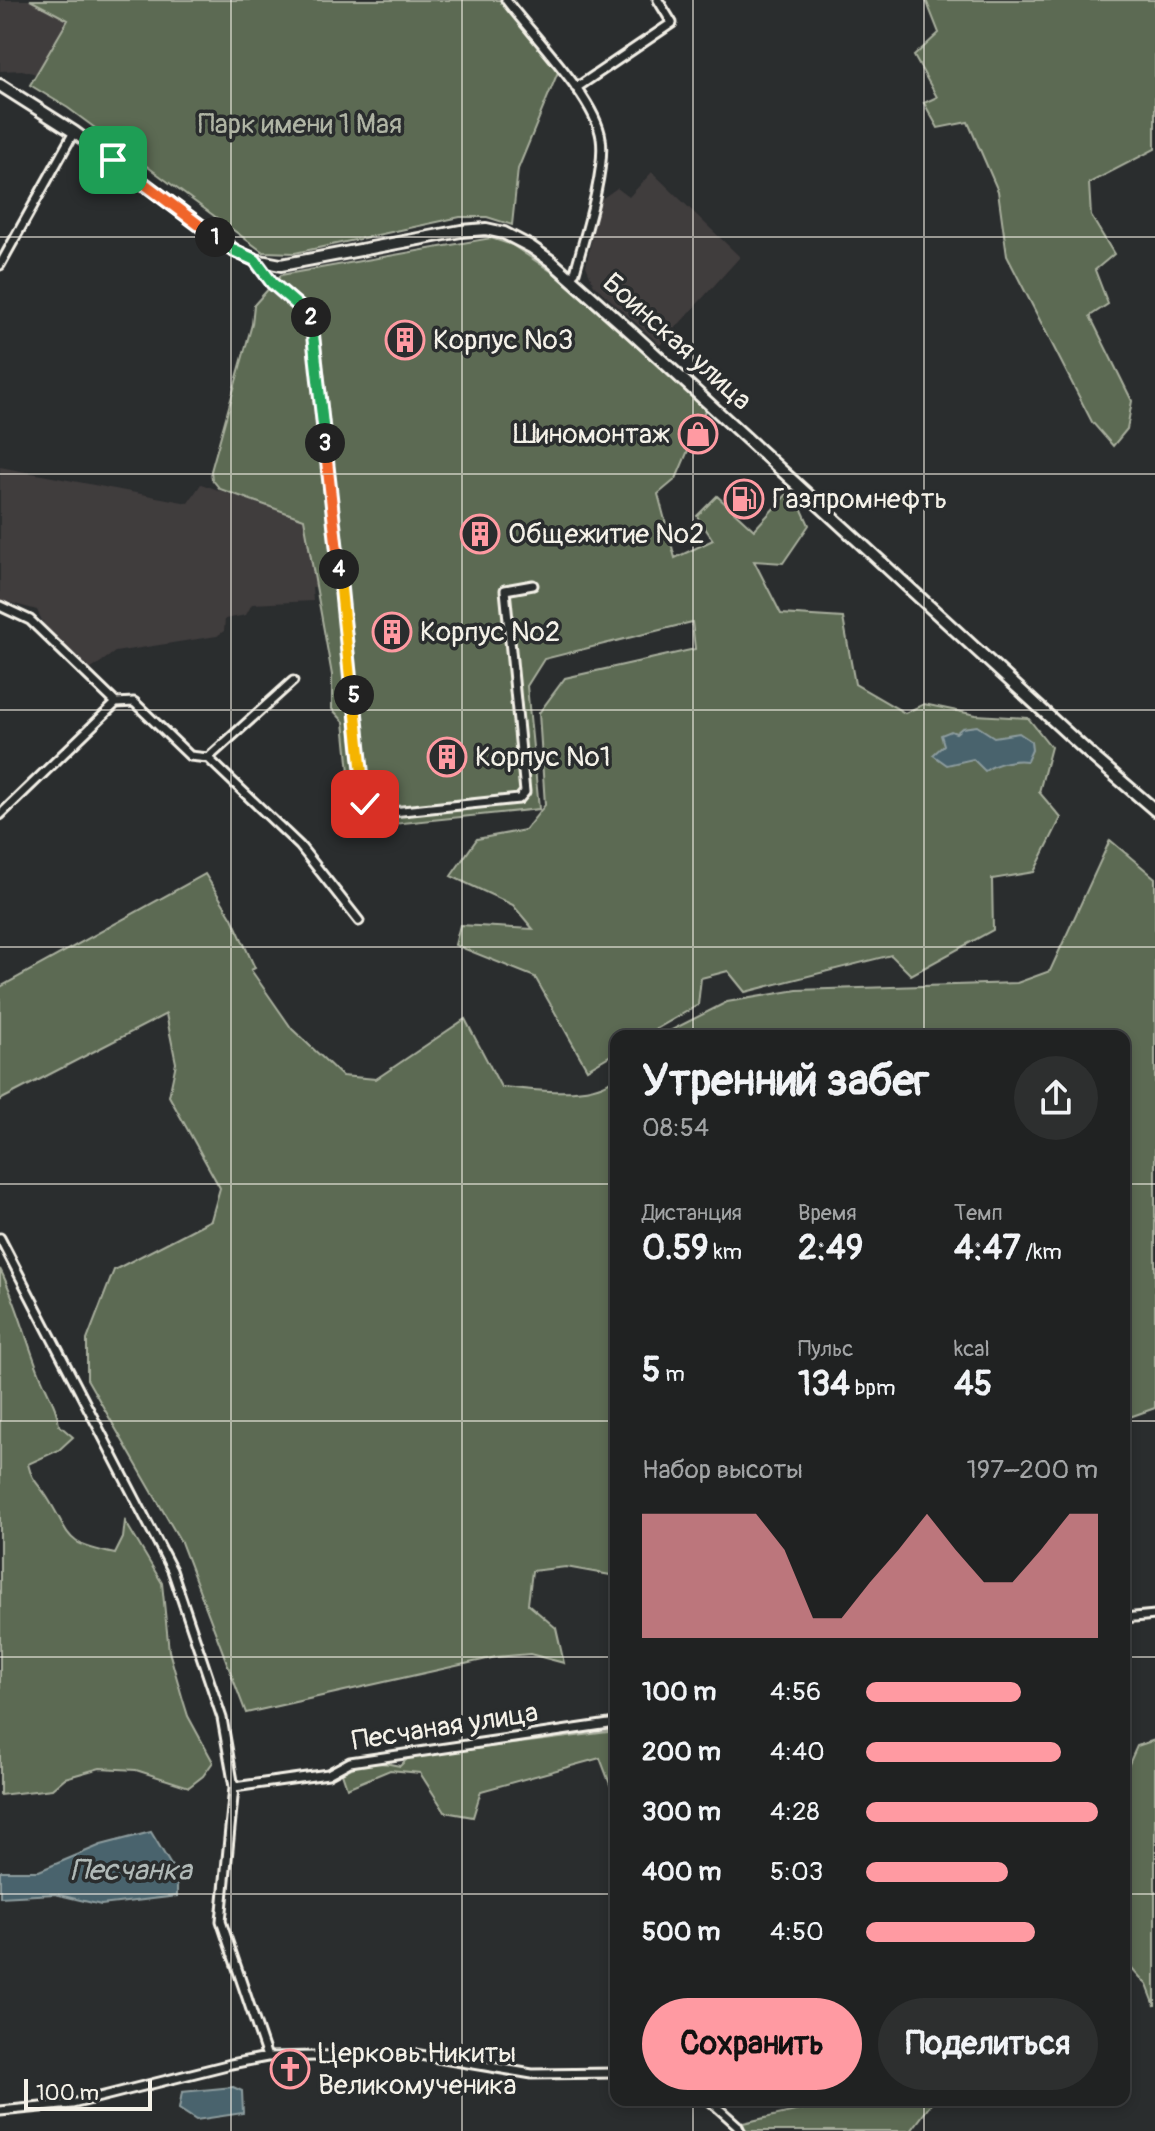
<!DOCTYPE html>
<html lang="ru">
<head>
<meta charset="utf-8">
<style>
	body { margin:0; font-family:Pangolin,sans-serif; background:#2d2f2f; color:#f1f3f6; height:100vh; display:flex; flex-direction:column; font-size:30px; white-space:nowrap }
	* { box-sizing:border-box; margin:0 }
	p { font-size:26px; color:#a2a4a5 }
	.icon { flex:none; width:44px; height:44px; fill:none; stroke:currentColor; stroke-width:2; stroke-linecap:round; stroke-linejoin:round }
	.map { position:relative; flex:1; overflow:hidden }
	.side { position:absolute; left:610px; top:1030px; width:520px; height:1076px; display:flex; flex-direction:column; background:#202222; border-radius:16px; box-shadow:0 4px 12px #0003,0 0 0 2px #3d3f40 }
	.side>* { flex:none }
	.scale { position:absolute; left:24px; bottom:20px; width:128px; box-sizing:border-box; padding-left:8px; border:4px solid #f4f1e8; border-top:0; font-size:22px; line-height:28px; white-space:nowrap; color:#f4f1e8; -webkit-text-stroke:6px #2a2d2e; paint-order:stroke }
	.pin { position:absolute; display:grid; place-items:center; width:68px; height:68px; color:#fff; margin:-34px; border-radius:16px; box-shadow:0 4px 12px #0006 }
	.km { position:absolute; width:40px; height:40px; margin:-20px; border-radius:50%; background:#222; color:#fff; font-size:22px; line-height:40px; text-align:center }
	.round { display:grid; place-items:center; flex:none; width:84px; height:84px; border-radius:42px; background:#2d2f2f }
	.head { display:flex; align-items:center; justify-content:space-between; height:136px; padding:0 32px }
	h1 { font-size:44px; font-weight:800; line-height:60px }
	.stats { display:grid; grid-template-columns:repeat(3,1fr); gap:12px; height:136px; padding:8px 32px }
	.stats div { display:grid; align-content:center }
	.stats b { font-size:34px; font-weight:800 }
	.stats small { font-size:22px; font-weight:400 }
	.stats p { font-size:22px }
	.chart { height:224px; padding:16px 32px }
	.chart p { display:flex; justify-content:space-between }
	.chart svg { width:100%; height:144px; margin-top:8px; fill:#ff9aa2; opacity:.7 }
	.button { display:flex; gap:16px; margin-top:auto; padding:16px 32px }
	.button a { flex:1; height:92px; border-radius:48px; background:#ff9aa2; color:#111; font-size:32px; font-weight:800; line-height:92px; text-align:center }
	.button a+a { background:#2d2f2f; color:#f1f3f6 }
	ul { padding:0 32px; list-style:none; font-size:26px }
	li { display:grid; grid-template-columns:128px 96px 1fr; align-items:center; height:60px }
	li i { height:20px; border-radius:10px; background:#ff9aa2 }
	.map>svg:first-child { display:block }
	.built { fill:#403c3d }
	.green { fill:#5b6a52; stroke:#a8ae9d; stroke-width:2 }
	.water { fill:#49646d; stroke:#8d9c9e; stroke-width:2 }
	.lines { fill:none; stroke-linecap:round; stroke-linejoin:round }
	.street-casing { stroke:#f4f1e8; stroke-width:13 }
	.secondary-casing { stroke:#f4f1e8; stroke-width:16 }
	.street { stroke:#2a2d2e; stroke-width:7 }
	.secondary { stroke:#2a2d2e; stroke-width:10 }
	.split-1-casing { stroke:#fff; stroke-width:16 }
	.split-2-casing { stroke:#fff; stroke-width:16 }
	.split-3-casing { stroke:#fff; stroke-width:16 }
	.split-4-casing { stroke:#fff; stroke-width:16 }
	.split-5-casing { stroke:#fff; stroke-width:16 }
	.split-6-casing { stroke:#fff; stroke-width:16 }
	.split-1 { stroke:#f0652b; stroke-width:10 }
	.split-2 { stroke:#22a559; stroke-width:10 }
	.split-3 { stroke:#22a559; stroke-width:10 }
	.split-4 { stroke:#f0652b; stroke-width:10 }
	.split-5 { stroke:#f5b400; stroke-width:10 }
	.split-6 { stroke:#f5b400; stroke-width:10 }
	.grid { fill:none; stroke:#f4f1e8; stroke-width:2; stroke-opacity:0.55 }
	.labels { text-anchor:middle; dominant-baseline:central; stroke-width:7; stroke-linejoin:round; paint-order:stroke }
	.park-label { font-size:28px; fill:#afb4a4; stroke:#2a2d2e }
	.poi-label { font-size:28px; fill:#f4f1e8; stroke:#2a2d2e; text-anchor:start }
	.street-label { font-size:28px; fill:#f4f1e8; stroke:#2a2d2e }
	.water-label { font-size:30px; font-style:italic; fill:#b0b9b7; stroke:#2a2d2e }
</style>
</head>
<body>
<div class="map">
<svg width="1155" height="2131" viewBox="0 0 1155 2131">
	<rect width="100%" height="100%" fill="#2a2d2e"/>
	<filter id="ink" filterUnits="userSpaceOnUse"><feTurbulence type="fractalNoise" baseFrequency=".0125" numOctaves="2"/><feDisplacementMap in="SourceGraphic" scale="16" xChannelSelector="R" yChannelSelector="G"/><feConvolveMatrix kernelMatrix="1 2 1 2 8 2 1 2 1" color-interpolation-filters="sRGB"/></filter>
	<g filter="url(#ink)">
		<path class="built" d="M0 0H30L68 20 36 74 22 70 0 71Z
			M652 172 740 257 660 345 594 285 586 266 600 200 617 188 629 197Z
			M0 467 188 503 201 484 304 519 316 587H312L313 601 252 604 246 615 225 619 224 631 217 636 115 652 87 672 48 634 37 610 0 600Z"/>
		<path class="green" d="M30 0H502L558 72 518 169 512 225 487 217H460L295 253 263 252 68 108 30 85 68 20Z
			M926 0H1155V149L1089 183 1091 216 1114 254 1095 270 1108 304 1090 316 1132 401 1127 429 1113 446 1092 422 1007 256 998 191 968 122 938 128 924 103 937 97 914 56 939 33Z
			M491 238 512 245 555 274 706 408 676 479 658 494 675 558 713 540 697 516 717 496 754 530 787 494 798 501 809 525 783 563 754 561 781 614 843 618 855 684 905 713 924 704 976 715 1028 718 1051 747 1039 792 1061 818 1034 872 992 879 993 930 911 975 891 955 745 992 728 971 701 978 698 1005 644 1036H616V1052L587 1069 535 977 455 945 460 925 533 929 513 905 451 876 477 839 525 830 545 805 539 713 565 678 695 649 692 622 544 659 527 686 539 809 374 826 362 818 357 786 350 782 344 722 332 709V675L304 519 220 489 212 479 211 471 252 324 254 305 281 275Z
			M1110 840 1155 878V1408L1124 1419V1036H660L727 1002 797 990 1017 983 1050 971Z
			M205 874 232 918 255 968 251 970 292 1029 342 1076 376 1079 465 1019 501 1087C533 1089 591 1100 616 1077V1576L566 1567 532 1571 528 1604 556 1628 564 1663 530 1654 496 1657 246 1713 181 1542 87 1379V1340L114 1270 211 1220 220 1188 169 1096 176 1063 166 1014 0 1100V987Z
			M0 1269C18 1304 26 1342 41 1377 48 1394 57 1407 59 1425L73 1437 59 1450 28 1464C32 1481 38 1483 47 1497 73 1538 62 1543 115 1554L123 1538 125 1521 162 1583 169 1651 183 1700 188 1716 213 1762 203 1776 189 1787 136 1770 100 1768 65 1778 52 1789 0 1795Z
			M616 1731V1800L600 1758 481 1791 473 1817 445 1812 420 1773 390 1770 347 1788 342 1773C360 1762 380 1761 400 1766L409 1757Z
			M1155 1740V2006L1147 1985 1124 1959V1775L1137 1746Z
			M843 2100H934L911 2131H746L743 2123Z"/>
		<path class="water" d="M977 726 994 737 1019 733 1031 741 1032 750 1027 761C1015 759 996 763 985 771L973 759 947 765 933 755 944 745 941 735 951 731 956 733 962 728Z
			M151 1832 177 1875V1896L101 1905 55 1894 0 1897V1871H39L101 1845Z
			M233 2087 242 2091 243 2113 196 2120 179 2109 182 2092Z"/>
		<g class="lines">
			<g class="street-casing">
				<path id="street" d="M506 0C531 34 596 99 601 138 606 171 584 238 575 272L570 277
					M576 88 672 23 658 0
					M255 260 272 283 311 315 362 782 365 804 373 814 519 799 525 792 505 590 533 585
					M0 265 74 132
					M0 606 30 620 116 703 134 702 190 756 208 758 300 846 359 921
					M208 758 293 681
					M0 815 116 703
					M0 1238 172 1570 222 1718 234 1787 221 1921 267 2057
					M1124 1618 1155 1615
					M234 1787 328 1774 350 1762 616 1723
					M709 2100 737 2125 740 2131
					M0 2111 72 2104 231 2064 267 2057 414 2054 532 2074 616 2073"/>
			</g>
			<g class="secondary-casing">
				<path id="secondary" d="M0 85 74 132 235 251 255 260 281 265 461 231 486 229 504 233 531 247 551 261 632 333 1091 755 1155 810"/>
			</g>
			<use href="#street" class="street"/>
			<use href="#secondary" class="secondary"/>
		</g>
	</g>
	<g class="lines" filter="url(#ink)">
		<g class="split-1-casing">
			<path id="split-1" d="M113 160 215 237"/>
		</g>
		<g class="split-2-casing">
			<path id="split-2" d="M215 237 235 251 255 260 272 283 311 317"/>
		</g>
		<g class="split-3-casing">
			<path id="split-3" d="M311 317 325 443"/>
		</g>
		<g class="split-4-casing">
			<path id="split-4" d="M325 443 339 569"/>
		</g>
		<g class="split-5-casing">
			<path id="split-5" d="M339 569 351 688 354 695"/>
		</g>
		<g class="split-6-casing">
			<path id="split-6" d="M354 695 365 804"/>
		</g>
		<use href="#split-1" class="split-1"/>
		<use href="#split-2" class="split-2"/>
		<use href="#split-3" class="split-3"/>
		<use href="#split-4" class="split-4"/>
		<use href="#split-5" class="split-5"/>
		<use href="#split-6" class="split-6"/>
	</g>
	<path class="grid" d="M231 0V2131M462 0V2131M693 0V1036M924 0V1036M0 237H1155M0 474H1155M0 710H1155M0 947H1155M0 1184H616M1124 1184H1155M0 1421H616M1124 1421H1155M0 1657H616M1124 1657H1155M0 1894H616M1124 1894H1155M693 2100V2131M924 2100V2131"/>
	<defs>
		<g id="building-ring" transform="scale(2)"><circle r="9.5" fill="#2a2d2e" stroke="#ff9aa2" stroke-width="1.5"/><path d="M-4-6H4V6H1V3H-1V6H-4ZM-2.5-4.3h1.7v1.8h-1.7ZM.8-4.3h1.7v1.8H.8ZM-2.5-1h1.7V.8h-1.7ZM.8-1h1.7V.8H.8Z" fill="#ff9aa2"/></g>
		<g id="shop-ring" transform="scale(2)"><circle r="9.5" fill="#2a2d2e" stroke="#ff9aa2" stroke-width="1.5"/><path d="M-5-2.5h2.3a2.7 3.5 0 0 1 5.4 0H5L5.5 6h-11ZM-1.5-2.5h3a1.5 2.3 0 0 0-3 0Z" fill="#ff9aa2"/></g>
		<g id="fuel-ring" transform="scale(2)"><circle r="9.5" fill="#2a2d2e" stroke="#ff9aa2" stroke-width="1.5"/><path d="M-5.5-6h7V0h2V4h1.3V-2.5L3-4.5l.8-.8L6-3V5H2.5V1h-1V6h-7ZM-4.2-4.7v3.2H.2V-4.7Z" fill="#ff9aa2"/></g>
		<g id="church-ring" transform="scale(2)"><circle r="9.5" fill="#2a2d2e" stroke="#ff9aa2" stroke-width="1.5"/><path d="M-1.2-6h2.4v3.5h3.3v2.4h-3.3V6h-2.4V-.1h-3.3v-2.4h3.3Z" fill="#ff9aa2"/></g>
	</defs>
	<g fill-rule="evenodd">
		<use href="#building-ring" x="405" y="340"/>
		<use href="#shop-ring" x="698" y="434"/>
		<use href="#fuel-ring" x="744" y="499"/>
		<use href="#building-ring" x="480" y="534"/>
		<use href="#building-ring" x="392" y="632"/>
		<use href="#building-ring" x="447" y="757"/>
		<use href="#church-ring" x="290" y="2069"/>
	</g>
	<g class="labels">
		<g class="park-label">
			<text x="300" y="124">Парк имени 1 Мая</text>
		</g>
		<g class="poi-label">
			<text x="433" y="340">Корпус №3</text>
			<text x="670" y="434" text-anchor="end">Шиномонтаж</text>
			<text x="772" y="499">Газпромнефть</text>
			<text x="508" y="534">Общежитие №2</text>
			<text x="420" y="632">Корпус №2</text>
			<text x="475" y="757">Корпус №1</text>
			<text x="318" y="2053">Церковь Никиты<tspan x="318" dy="32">Великомученика</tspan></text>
		</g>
		<g class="street-label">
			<text transform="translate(677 342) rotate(42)">Боинская улица</text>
			<text transform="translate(445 1727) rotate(-9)">Песчаная улица</text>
		</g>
		<g class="water-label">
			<text x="131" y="1870">Песчанка</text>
		</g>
	</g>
</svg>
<div class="scale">100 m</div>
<div class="pin" style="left:113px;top:160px;background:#1e9e55"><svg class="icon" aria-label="arrive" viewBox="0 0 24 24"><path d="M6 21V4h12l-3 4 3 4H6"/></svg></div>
<div class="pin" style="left:365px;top:804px;background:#d93025"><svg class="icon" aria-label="check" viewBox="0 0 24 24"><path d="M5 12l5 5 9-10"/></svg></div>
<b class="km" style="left:215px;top:237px">1</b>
<b class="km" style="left:311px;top:317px">2</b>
<b class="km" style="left:325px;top:443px">3</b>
<b class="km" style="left:339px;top:569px">4</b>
<b class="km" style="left:354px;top:695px">5</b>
<section class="side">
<div class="head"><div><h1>Утренний забег</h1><p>08:54</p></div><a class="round"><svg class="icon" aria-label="share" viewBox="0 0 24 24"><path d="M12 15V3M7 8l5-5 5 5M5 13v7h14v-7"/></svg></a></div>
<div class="stats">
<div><p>Дистанция</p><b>0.59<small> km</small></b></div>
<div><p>Время</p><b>2:49</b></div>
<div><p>Темп</p><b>4:47<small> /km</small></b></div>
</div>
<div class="stats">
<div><b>5<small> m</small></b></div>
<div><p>Пульс</p><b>134<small> bpm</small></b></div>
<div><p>kcal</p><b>45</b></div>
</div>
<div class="chart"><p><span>Набор высоты</span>197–200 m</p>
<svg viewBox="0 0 160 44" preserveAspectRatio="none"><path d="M0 44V6L10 6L20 6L30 6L40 6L50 17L60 38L70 38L80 27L90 17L100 6L110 17L120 27L130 27L140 17L150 6L160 6V44z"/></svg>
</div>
<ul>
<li><b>100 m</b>4:56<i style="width:67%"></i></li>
<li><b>200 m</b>4:40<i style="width:84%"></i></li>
<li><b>300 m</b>4:28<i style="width:100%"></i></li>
<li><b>400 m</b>5:03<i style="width:61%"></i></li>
<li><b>500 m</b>4:50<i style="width:73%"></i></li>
</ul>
<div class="button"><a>Сохранить</a><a>Поделиться</a></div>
</section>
</div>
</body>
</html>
